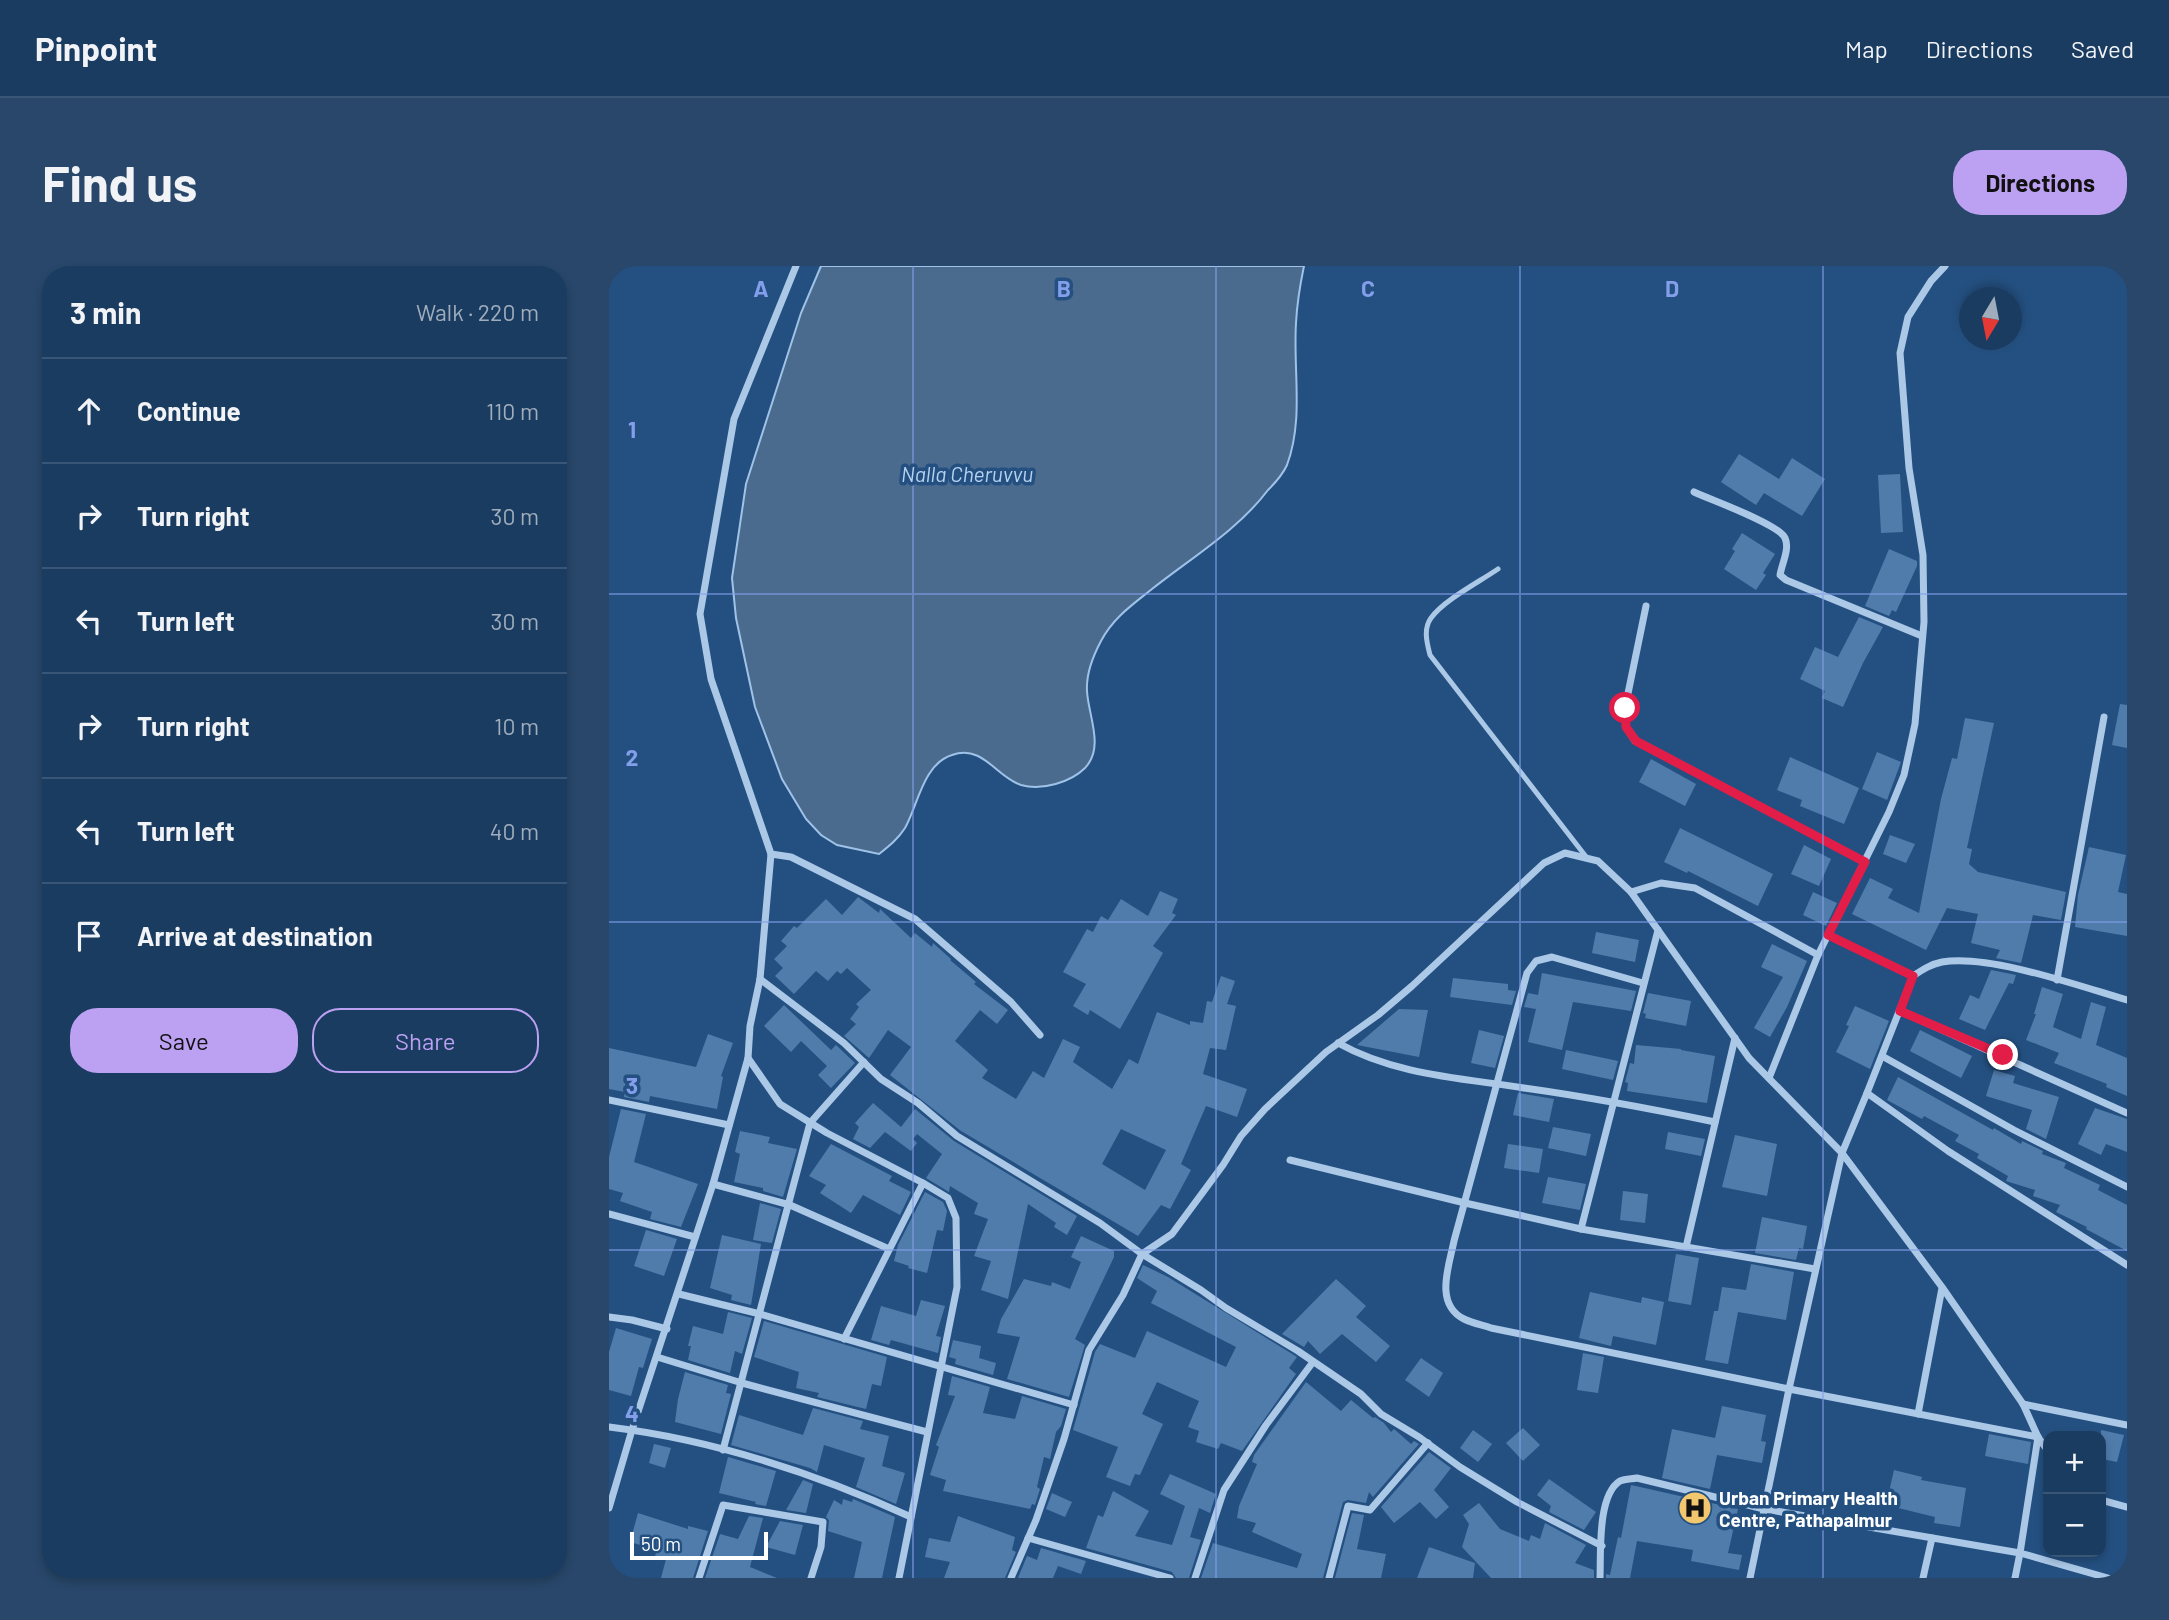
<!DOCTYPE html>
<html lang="en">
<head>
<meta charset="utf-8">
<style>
	:root { --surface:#1b3c61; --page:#28476a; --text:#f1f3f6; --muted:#a0adbd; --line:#395676; --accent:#bca0f2 }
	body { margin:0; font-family:Barlow,sans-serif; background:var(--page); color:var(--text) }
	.controls { position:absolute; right:21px; bottom:21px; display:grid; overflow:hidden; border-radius:14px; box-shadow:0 4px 10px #0003 }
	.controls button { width:63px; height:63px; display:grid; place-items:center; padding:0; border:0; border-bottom:2px solid var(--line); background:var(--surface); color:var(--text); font:35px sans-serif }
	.compass { position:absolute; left:1350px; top:21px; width:63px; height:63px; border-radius:50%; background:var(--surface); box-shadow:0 4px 10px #0003; rotate:190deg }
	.scale { position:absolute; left:21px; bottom:18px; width:138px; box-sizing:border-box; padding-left:7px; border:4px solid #fff; border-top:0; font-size:19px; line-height:24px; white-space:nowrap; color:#fff; -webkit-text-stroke:5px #245081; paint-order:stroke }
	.stop { position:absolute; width:21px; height:21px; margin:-16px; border:5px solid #e11d48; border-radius:50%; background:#fff }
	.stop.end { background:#e11d48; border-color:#fff; box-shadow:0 2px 7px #0008 }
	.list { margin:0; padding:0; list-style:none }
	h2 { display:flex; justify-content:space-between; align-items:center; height:91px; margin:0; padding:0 28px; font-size:30px }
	h2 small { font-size:23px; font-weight:400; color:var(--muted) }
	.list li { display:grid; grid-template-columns:46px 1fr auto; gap:21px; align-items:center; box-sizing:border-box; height:105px; padding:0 28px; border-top:2px solid var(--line) }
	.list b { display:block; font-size:26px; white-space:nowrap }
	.list em { font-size:23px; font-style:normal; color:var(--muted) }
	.actions { display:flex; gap:14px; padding:21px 28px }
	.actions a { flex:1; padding:16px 0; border:2px solid var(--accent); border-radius:28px; text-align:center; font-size:24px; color:var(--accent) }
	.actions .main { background:var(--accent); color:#111 }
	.icon { flex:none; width:38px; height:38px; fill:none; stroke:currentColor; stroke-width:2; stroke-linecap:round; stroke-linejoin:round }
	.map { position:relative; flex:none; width:1518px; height:1312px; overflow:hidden; border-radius:28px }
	header { display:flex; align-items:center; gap:42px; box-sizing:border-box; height:98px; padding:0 35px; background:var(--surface); border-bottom:2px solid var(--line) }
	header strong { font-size:33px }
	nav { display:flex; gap:38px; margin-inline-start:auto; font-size:24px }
	.intro { display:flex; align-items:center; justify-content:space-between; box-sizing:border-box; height:168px; padding:0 42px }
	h1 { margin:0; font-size:49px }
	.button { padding:18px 32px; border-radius:28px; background:var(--accent); color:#111; font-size:24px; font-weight:700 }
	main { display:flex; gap:42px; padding:0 42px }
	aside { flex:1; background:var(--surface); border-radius:28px; box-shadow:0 4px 10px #0003 }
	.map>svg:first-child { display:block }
	.water { fill:#4b6b8e; stroke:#9fc3e8; stroke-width:2 }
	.building { fill:#507cac; fill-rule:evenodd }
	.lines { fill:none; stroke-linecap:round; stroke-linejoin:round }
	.lane { stroke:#abc8e7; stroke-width:5 }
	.street { stroke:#abc8e7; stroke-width:7 }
	.route { stroke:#e11d48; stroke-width:9 }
	.grid { fill:none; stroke:#839eea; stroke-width:2; stroke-opacity:0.55 }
	.labels { text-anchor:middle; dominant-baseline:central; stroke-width:7; stroke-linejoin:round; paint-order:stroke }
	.poi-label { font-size:19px; font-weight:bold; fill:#fff; stroke:#245081; text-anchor:start }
	.water-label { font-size:21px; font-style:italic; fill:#b6d2ef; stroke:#245081 }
	.grid-label { font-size:23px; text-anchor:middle; font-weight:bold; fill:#839eea; stroke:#245081; stroke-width:7; stroke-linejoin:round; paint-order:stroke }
</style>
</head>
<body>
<header>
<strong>Pinpoint</strong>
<nav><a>Map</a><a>Directions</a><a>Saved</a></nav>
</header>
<div class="intro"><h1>Find us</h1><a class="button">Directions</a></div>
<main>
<aside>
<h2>3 min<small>Walk · 220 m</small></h2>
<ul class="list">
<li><svg class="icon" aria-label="ahead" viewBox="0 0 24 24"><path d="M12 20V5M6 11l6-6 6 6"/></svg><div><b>Continue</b></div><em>110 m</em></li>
<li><svg class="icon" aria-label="right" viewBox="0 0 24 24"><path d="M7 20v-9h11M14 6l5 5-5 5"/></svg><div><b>Turn right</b></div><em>30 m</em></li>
<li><svg class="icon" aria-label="left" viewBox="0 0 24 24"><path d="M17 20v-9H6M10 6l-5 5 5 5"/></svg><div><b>Turn left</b></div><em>30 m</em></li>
<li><svg class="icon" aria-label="right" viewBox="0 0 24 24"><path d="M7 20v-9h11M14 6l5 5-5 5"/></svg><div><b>Turn right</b></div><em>10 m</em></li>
<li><svg class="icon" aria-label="left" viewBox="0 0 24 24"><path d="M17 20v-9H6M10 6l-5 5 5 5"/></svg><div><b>Turn left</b></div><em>40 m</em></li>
<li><svg class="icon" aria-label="arrive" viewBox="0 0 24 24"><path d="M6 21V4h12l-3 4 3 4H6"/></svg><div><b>Arrive at destination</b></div></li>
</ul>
<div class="actions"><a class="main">Save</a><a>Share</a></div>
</aside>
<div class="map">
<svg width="1518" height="1312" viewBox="0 0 1518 1312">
	<rect width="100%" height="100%" fill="#245081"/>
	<path class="water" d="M212 0H695C691 19 688 38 687 57 684 105 695 153 678 199 674 208 666 217 659 224 629 264 582 292 543 323 523 339 504 352 492 375 484 390 477 408 478 425 479 449 496 481 476 502 462 516 433 525 412 519 387 511 374 478 343 489 314 498 309 539 296 562 289 573 280 580 270 588L228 579 212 569 197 553 173 513 146 441 127 352 123 312 137 218 192 47Z"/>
	<g class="building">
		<polygon points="1130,188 1170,213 1183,192 1216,213 1193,250 1155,227 1147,239 1112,216"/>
		<polygon points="1291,208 1294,266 1272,267 1269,209"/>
		<polygon points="1133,267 1166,288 1154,307 1157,309 1147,324 1115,303 1126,285 1123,283"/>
		<polygon points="1280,283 1308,295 1308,300 1287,346 1283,344 1280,350 1256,340"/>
		<polygon points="1250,351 1274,361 1254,397 1234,441 1213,432 1216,425 1191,413 1206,381 1229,391"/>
		<polygon points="1511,438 1518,439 1518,482 1503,479"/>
		<polygon points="1356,452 1385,457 1358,582 1363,583 1360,598 1369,606 1457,626 1452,654 1424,649 1412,697 1387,692 1391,684 1362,677 1369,648 1338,642 1317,684 1243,648 1261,612 1284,623 1279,632 1310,647 1332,533 1343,492 1348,493"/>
		<polygon points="1268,486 1292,496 1278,534 1253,523"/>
		<polygon points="1181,491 1250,522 1235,558 1191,540 1193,534 1168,524"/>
		<polygon points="1042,493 1087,518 1076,540 1030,516"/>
		<polygon points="1071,562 1164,608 1149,640 1079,605 1078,607 1055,596"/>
		<polygon points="1281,569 1306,578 1297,597 1274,588"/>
		<polygon points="1195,579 1222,593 1210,620 1182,608"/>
		<polygon points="1480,581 1517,589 1509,626 1518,628 1518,670 1466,661 1469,629"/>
		<polygon points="551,625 569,633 563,647 567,649 544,680 554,687 511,763 481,744 479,749 464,740 477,718 454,706 478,663 484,666 492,650 499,654 512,633 539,650"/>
		<polygon points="1204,626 1228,637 1217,660 1194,649"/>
		<path d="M249 631 270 647 271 643 302 672 306 667 323 681 324 677 342 693 341 694 367 716 365 718 399 744 388 758 371 744 346 775 379 804 373 812 407 833 424 805 435 812 454 773 471 781 464 796 503 823 520 793 529 798 548 746 581 759V755L594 757 598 735 603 736 612 710 626 715 618 738 627 740 617 784 601 782 594 808 638 823 628 851 597 840 572 898 582 904 561 943 552 939 529 970 352 865 281 809 302 781 279 764 260 792 235 770 247 758 241 753 250 741 247 738 262 724 238 702 232 708 228 705 219 715 207 705 185 728 166 710 174 702 165 693 178 680 172 675 185 660 188 662 217 633 233 649ZM512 863 557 884 536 924 493 898Z"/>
		<polygon points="987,666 1030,674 1026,696 983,687"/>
		<polygon points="1163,678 1198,695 1178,741 1161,771 1145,762 1174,711 1152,701"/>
		<polygon points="1382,704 1407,709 1404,718 1400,717 1376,764 1350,753 1361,729 1370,733"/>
		<polygon points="933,707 1027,725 1022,745 964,736 953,784 919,776 927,743 915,741 919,727 929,729"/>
		<polygon points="844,712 899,718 899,724 907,725 903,739 841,731"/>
		<polygon points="1433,721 1454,728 1444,761 1472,773 1482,736 1497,741 1487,779 1518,792 1518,830 1497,821 1498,818 1445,797 1450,787 1417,774 1427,748 1425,748"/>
		<polygon points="1039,727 1082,735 1077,760 1036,752 1037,748 1034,747"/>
		<polygon points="175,739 222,784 227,779 246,797 222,822 209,809 218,800 192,775 182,786 155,760"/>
		<polygon points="1246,740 1280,755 1261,803 1227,786 1240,760 1237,759"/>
		<polygon points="790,743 819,744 810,791 748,779"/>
		<polygon points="870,764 895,770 886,802 862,797"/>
		<polygon points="1311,764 1363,790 1352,812 1301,785"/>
		<polygon points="99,768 124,777 112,810 114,811 108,843 41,830 40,836 15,831 16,826 0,823 0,782 87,801"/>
		<polygon points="1027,779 1072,783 1072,784 1106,790 1098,837 1018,825 1019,817 1016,816 1021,797 1025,798"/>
		<polygon points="957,784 1009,795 1004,814 953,803"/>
		<polygon points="1385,804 1406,810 1404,817 1450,831 1437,873 1417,863 1423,844 1377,830"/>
		<polygon points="1289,811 1384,864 1385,862 1412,878 1413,875 1434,885 1433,888 1457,897 1455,902 1491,919 1489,924 1518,939 1518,985 1477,963 1478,961 1447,946 1451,939 1424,930 1426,924 1397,915 1399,910 1368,892 1370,888 1346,875 1350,869 1315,850 1313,853 1278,834"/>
		<polygon points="909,827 945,833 940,856 904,849"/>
		<polygon points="264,837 292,861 306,843 345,875 468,950 458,969 445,961 447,957 419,938 399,1033 372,1024 382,995 365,990 379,953 365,948 369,937 341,920 340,926 317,912 333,888 308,868 304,873 308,877 302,885 276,866 261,882 244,873 250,861 246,857"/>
		<polygon points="1486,842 1518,853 1518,886 1497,878 1492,889 1469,878"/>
		<polygon points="12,843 37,848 25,896 89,918 72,961 41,953 43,946 11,935 14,927 0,923 0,891"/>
		<polygon points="944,861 982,868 977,890 939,882"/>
		<polygon points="131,865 161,871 159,877 188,883 174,931 154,925 154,922 125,916 131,888 126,886"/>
		<polygon points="1059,866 1096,873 1092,890 1056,883"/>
		<polygon points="1126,869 1168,878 1158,930 1113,921"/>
		<polygon points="222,878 283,910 280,915 302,926 291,949 254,929 242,947 211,927 217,919 200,910"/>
		<polygon points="899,878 934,883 930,907 895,902"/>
		<polygon points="939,911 977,918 971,944 933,937"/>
		<polygon points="1014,925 1039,928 1036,957 1011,954"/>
		<polygon points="316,926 334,936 338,945 334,965 328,964 318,1007 299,1002 300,1000 285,995 289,979"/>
		<polygon points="151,937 172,943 163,977 144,974"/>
		<polygon points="1153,951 1198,960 1194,983 1190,982 1187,994 1146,987"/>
		<polygon points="37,964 68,973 55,1010 25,1000"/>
		<polygon points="113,969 152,978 142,1039 122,1034 123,1029 101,1022"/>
		<polygon points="472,970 505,985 505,991 466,1073 476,1079 460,1131 398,1113 411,1071 388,1067 392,1053 415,1013 442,1020 443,1016 461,1023 472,996 462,991"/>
		<polygon points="1067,988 1090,992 1082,1039 1059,1035"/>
		<polygon points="1142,998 1185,1006 1177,1054 1129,1046 1119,1098 1096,1094 1105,1045 1109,1045 1113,1021 1137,1024"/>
		<polygon points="534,999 559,1011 688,1091 680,1102 687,1108 633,1185 612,1177 609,1183 587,1176 590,1165 579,1161 590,1135 548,1116 533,1148 554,1158 531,1209 526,1208 521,1220 497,1211 509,1181 464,1164 486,1086 491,1078 526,1092 538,1065 617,1101 627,1081 542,1037 548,1025 528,1012"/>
		<polygon points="727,1013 757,1040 747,1051 781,1080 767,1096 733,1068 711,1088 699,1075 695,1081 673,1068"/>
		<polygon points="981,1026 1032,1037 1033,1031 1055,1036 1047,1079 1004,1070 1002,1080 970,1072"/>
		<polygon points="312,1034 336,1040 327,1070 332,1071 329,1087 282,1074 280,1079 262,1074 272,1040 307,1050"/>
		<polygon points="119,1046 143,1052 133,1088 126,1085 121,1107 79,1094 82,1080 79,1080 84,1060 114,1068"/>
		<polygon points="155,1055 278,1091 272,1120 263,1118 257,1143 208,1131 210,1127 187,1122 190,1106 145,1091"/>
		<polygon points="7,1062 43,1073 34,1102 30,1101 22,1130 0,1124 0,1086"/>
		<polygon points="344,1074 372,1080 370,1092 387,1097 384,1109 346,1098 347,1093 340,1091"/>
		<polygon points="974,1087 995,1091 989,1127 968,1124"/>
		<polygon points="812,1092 834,1107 820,1131 796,1114"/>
		<polygon points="76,1106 119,1119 117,1127 122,1128 112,1168 66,1156 69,1133"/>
		<polygon points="343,1110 381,1121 374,1147 406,1153 413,1130 457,1143 452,1160 447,1166 441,1193 435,1191 428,1221 431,1223 426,1239 423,1238 421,1243 334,1225 337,1214 321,1209 330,1181 327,1179 346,1130 339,1129"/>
		<polygon points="697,1116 732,1145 742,1134 764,1152 766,1151 775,1157 782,1166 785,1163 802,1178 805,1175 810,1178 764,1231 760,1226 757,1237 739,1234 734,1236 714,1312 592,1312 604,1277 688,1302 693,1288 643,1266 647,1257 628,1252 630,1240 648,1198 643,1196 645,1189"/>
		<polygon points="1113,1140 1157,1149 1152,1175 1157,1176 1153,1197 1108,1189 1101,1223 1053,1212 1063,1163 1106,1172"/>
		<polygon points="204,1142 254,1155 251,1163 280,1170 273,1200 296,1207 287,1238 247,1221 256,1192 215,1179 208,1206 201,1202 122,1179 130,1149 194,1169"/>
		<polygon points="914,1162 931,1179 914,1195 897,1177"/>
		<polygon points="864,1164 883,1178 869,1196 851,1182"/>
		<polygon points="1492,1164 1515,1169 1508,1196 1493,1193 1496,1180 1492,1179"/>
		<polygon points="1380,1168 1422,1176 1419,1198 1376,1190"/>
		<polygon points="45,1178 62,1182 56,1202 40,1197"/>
		<polygon points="820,1186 842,1202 825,1224 840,1241 827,1253 811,1236 785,1257 772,1241"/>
		<polygon points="119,1191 167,1205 157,1240 146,1238 147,1236 110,1227"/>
		<polygon points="1285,1204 1313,1211 1312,1214 1357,1222 1351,1261 1325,1257 1326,1251 1277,1239"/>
		<polygon points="561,1208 607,1228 601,1247 590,1242 581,1271 592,1274 580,1312 567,1312 563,1306 477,1282 489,1249 494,1251 504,1225 540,1245 526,1270 563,1279 576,1240 551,1228"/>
		<polygon points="940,1213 987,1246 975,1264 940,1246 942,1240 928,1229"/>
		<polygon points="194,1214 204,1218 197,1247 177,1244"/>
		<polygon points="1022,1219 1129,1243 1119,1287 1133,1289 1130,1304 1082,1295 1084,1284 1028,1275 1021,1312 997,1312 997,1308 1001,1309 1009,1271 1012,1272"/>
		<polygon points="443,1227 463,1236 456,1251 437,1243"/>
		<polygon points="234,1233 243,1236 244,1233 286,1251 273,1312 245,1312 253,1276 219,1265 220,1254 217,1251 225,1234 233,1239"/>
		<polygon points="870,1237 891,1263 920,1275 922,1269 931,1273 936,1257 977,1279 966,1297 985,1304 985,1312 882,1312 853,1281 860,1258 854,1249"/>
		<polygon points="29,1247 79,1263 79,1260 99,1265 84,1312 52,1312 57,1293 46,1290 48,1284 21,1276"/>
		<polygon points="743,1247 755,1249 748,1283 777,1288 772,1312 726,1312"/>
		<polygon points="140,1250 154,1252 141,1301 168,1312 96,1312 111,1268 129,1273"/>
		<polygon points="349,1250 406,1271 403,1284 407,1286 396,1312 335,1312 341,1296 316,1291 320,1272 341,1276"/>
		<polygon points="171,1255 194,1259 186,1289 157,1281"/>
		<polygon points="820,1281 866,1297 864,1312 808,1312"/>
		<polygon points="432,1282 477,1295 472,1308 449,1300 444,1312 409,1312 418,1290 428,1294"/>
	</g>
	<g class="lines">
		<path class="lane" d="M889 303C870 316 835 334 822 352 814 363 818 377 821 389L978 592"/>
		<g class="street">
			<polyline points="187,0 125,153 91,348 102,413 162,588 151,713 141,760 139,792 171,838 218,867 314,917 339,932 347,952 348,1021 290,1312"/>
			<path d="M1085 226C1102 234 1170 258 1176 272 1181 283 1173 297 1171 309L1177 314 1313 370"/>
			<polyline points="1037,340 1016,442 1017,461 1026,475 1256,596"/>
			<polyline points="162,588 182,591 306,653 402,736 431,769"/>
			<polyline points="1022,626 1052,617 1086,622 1209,689"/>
			<polyline points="1049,664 972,963 1206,1003"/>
			<polyline points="1219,669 1304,710"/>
			<polyline points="151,713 235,777 272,813 309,837 348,870 491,957 533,988 592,1024 617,1042 689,1085 752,1128 772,1148 810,1171 851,1201 908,1236 993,1280"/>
			<polyline points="1448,714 1495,451"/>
			<polyline points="1291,745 1518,847"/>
			<path d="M729 777C786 809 852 812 915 822 979 831 1043 843 1106 856"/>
			<polyline points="1273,790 1405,864 1518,921"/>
			<polyline points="1160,812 1209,689 1280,546 1295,509 1306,458 1315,356 1314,289 1300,202 1291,87 1299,51 1322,15 1336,0"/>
			<path d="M1258 827 1304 710C1313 704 1322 698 1333 696 1380 688 1470 720 1518 734"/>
			<polyline points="0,834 120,859"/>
			<polyline points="681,894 856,937 972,963"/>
			<polyline points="104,918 181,939 280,983"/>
			<polyline points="0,948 86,971"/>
			<polyline points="1077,981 1126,772"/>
			<polyline points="70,1028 151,1048 465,1139"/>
			<polyline points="0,1051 23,1054 58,1063"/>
			<polyline points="235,1073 314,917"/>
			<polyline points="48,1091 133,1117 318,1166"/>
			<polyline points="1414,1138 1518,1159"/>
			<polyline points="1309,1148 1333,1022"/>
			<path d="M0 1161C105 1174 206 1207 302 1251"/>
			<polyline points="1429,1171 1411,1287 1499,1312"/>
			<polyline points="1429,1171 1439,1185"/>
			<polyline points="114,1184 201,857 255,796"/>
			<polyline points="1492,1234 1518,1241"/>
			<polyline points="0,1242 23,1164 104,918 139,792"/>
			<polyline points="419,1272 561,1312"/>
			<polyline points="90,1312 114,1239 214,1256 212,1281 202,1312"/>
			<path d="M402 1312 427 1254 455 1173 480 1084 514 1029 533 988 563 968 614 899 632 870 656 843 717 786 769 749 803 720 935 597 956 587 989 595 1022 626 1140 792 1233 887 1180 1123 882 1062C873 1059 863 1057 855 1053 825 1038 840 1000 845 975L918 707 927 695 943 691 1034 717"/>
			<polyline points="586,1312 615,1224 657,1159 704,1096"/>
			<polyline points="720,1312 739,1240 761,1244 819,1177"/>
			<path d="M991 1312C992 1288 988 1229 1011 1215 1016 1213 1023 1213 1028 1212L1155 1243 1411 1287 1406 1312"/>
			<polyline points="1141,1312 1180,1123 1429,1171 1414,1138 1333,1021 1233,887 1258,827 1339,885 1518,999"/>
			<polyline points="1314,1312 1323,1272"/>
		</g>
	</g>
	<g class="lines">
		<polyline class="route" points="1016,442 1017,461 1027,475 1256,596 1219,669 1304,710 1291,745 1394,789"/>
	</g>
	<path class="grid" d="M304 0V1312M607 0V1312M911 0V1312M1214 0V1312M0 328H1518M0 656H1518M0 984H1518"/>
	<defs>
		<symbol id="hospital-disc" viewBox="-11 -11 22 22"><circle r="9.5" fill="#f2c76e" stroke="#245081"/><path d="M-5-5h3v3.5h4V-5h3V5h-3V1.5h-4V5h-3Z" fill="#111"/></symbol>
	</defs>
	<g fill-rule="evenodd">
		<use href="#hospital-disc" x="1067" y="1223" width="38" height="38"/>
	</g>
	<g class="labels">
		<g class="poi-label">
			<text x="1110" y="1231">Urban Primary Health<tspan x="1110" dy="22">Centre, Pathapalmur</tspan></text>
		</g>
		<g class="water-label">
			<text x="358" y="207">Nalla Cheruvvu</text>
		</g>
	</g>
	<g class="grid-label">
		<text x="152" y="31">A</text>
		<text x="455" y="31">B</text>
		<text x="759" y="31">C</text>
		<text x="1063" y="31">D</text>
		<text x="23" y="172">1</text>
		<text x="23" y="500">2</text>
		<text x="23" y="828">3</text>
		<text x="23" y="1156">4</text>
	</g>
</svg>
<div class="controls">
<button>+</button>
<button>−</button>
</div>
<svg class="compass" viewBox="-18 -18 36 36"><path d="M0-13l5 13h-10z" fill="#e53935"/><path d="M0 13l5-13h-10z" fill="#a0adbd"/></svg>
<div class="scale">50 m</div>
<div class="stop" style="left:1016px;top:442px"></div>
<div class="stop end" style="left:1394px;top:789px"></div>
</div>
</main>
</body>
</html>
